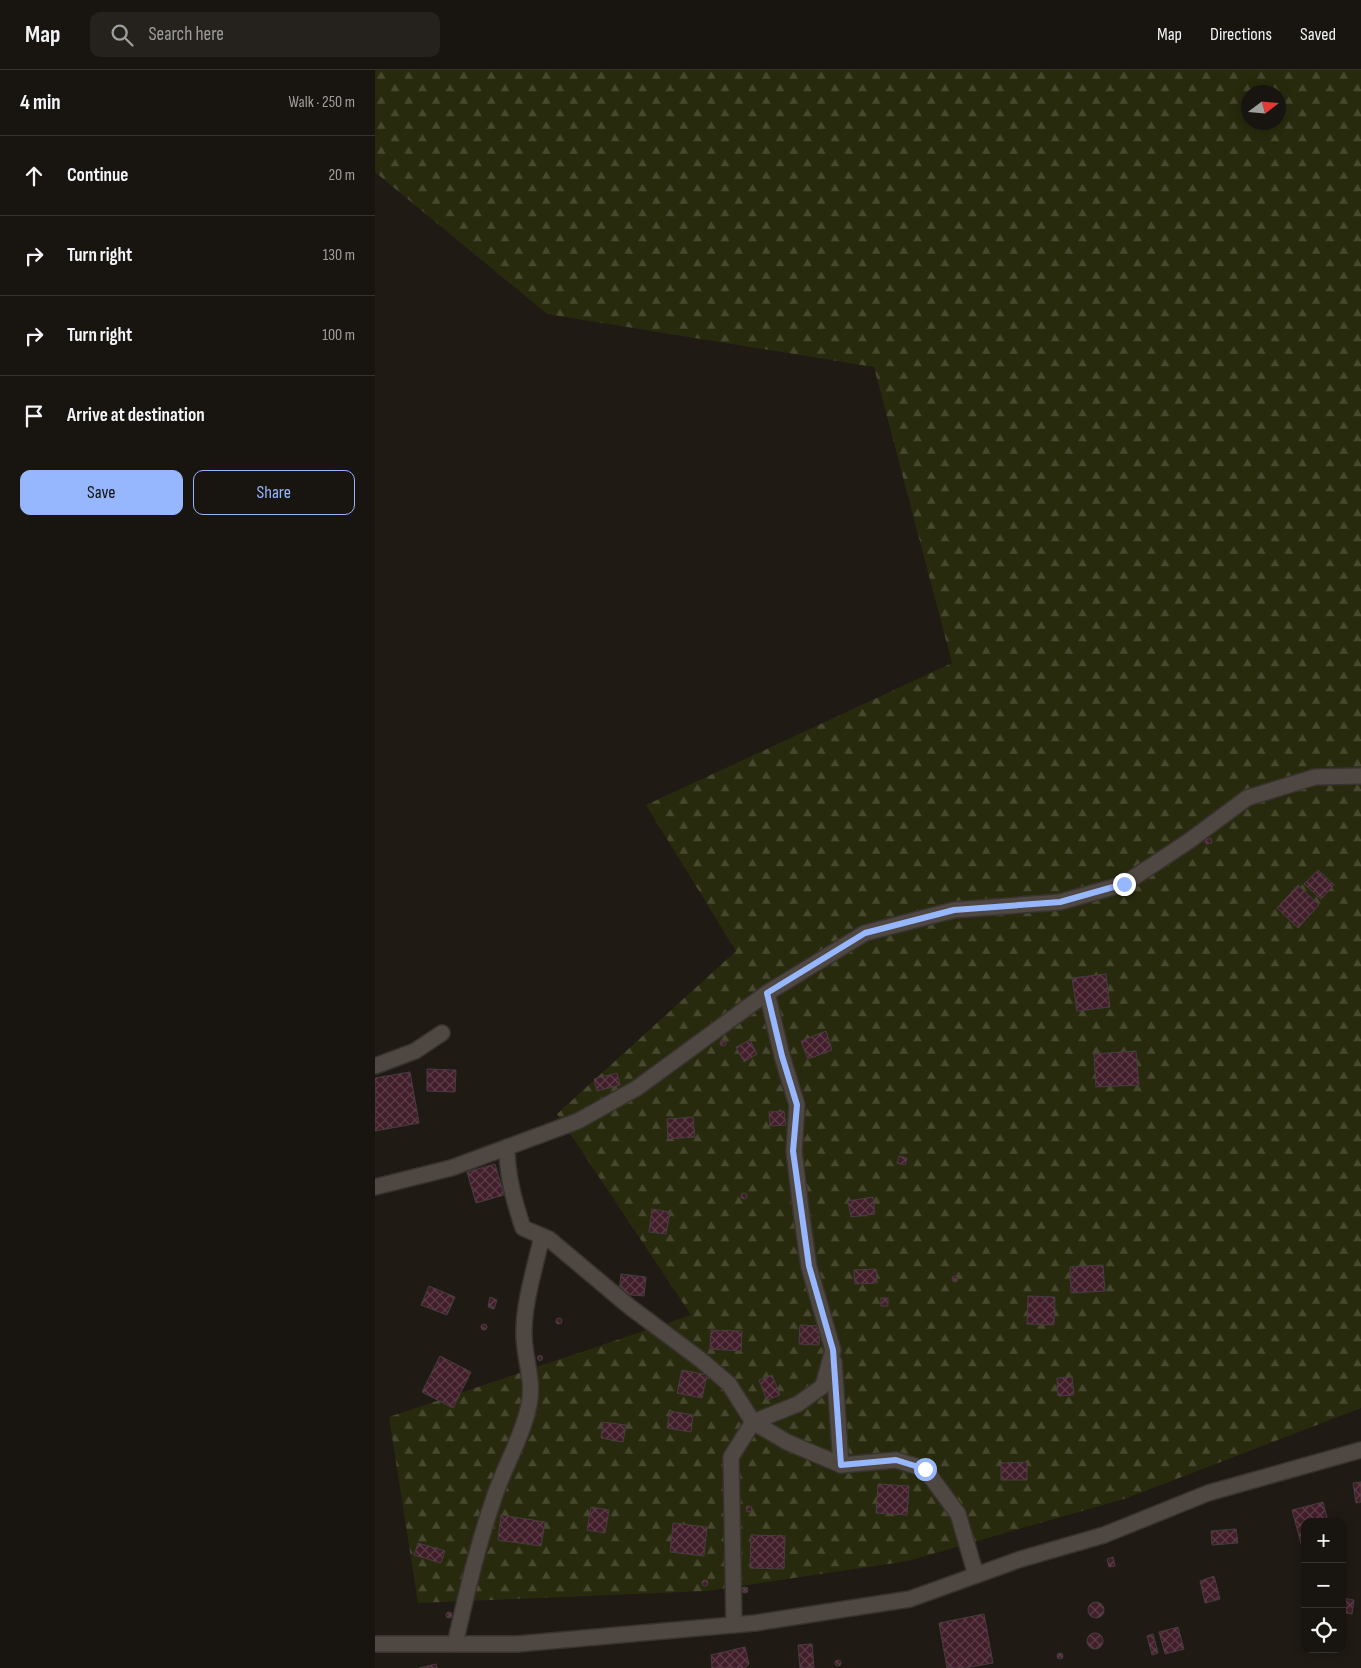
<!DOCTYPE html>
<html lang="en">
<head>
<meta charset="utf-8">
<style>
	:root { --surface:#18140f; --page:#25211d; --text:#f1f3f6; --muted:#9f9e9e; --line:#36332f; --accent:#96b6fd }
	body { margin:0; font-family:"Sofia Sans Condensed",sans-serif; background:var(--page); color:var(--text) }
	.controls { position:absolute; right:15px; bottom:15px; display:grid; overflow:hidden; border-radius:10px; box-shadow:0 2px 12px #0003 }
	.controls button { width:45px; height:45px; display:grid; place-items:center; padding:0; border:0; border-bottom:1px solid var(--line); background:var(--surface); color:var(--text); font:25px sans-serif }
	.compass { position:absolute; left:866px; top:15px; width:45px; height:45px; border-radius:50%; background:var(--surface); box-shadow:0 2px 12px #0003; rotate:74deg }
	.stop { position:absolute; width:15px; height:15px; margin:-11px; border:4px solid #96b6fd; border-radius:50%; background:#fff }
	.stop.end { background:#96b6fd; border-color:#fff; box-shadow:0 1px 5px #0008 }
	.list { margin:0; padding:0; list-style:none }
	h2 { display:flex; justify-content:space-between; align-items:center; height:65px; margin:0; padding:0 20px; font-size:21px }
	h2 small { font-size:16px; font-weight:400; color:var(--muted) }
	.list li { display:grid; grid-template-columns:32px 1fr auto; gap:15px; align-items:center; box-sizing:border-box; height:80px; padding:0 20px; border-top:1px solid var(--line) }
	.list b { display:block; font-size:19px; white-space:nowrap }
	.list em { font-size:16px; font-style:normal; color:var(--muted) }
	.actions { display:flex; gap:10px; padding:15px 20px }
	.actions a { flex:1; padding:11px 0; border:1px solid var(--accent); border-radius:10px; text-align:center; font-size:18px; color:var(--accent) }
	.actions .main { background:var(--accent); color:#111 }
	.icon { flex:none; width:28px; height:28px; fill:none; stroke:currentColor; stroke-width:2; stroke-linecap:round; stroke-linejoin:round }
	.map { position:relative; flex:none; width:986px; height:1598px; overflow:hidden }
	header { display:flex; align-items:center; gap:30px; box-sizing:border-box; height:70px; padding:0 25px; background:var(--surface); border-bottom:1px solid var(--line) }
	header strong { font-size:24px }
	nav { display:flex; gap:28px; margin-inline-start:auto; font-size:18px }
	.search { width:350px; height:45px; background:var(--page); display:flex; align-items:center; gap:12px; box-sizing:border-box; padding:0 18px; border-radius:10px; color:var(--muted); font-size:19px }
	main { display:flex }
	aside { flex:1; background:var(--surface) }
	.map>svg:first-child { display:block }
	.forest { fill:url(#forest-firs); fill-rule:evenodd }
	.building { fill:url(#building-cross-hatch); stroke:#473d40 }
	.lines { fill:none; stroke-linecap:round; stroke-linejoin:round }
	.minor-casing { stroke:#383330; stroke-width:18 }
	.minor { stroke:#4f4741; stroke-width:15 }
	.route { stroke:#96b6fd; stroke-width:6 }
</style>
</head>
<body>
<header>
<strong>Map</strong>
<div class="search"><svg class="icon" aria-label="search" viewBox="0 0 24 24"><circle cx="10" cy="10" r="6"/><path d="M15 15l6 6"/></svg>Search here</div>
<nav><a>Map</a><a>Directions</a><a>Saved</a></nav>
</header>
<main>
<aside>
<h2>4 min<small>Walk · 250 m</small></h2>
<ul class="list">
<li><svg class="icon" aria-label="ahead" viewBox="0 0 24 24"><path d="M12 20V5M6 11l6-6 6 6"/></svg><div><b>Continue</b></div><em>20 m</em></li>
<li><svg class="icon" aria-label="right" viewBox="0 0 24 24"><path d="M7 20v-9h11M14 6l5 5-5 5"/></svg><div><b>Turn right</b></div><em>130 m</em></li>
<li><svg class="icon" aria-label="right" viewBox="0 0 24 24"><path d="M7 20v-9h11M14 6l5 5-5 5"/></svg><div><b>Turn right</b></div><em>100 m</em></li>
<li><svg class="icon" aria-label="arrive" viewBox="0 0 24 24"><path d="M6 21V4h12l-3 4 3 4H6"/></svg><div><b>Arrive at destination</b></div></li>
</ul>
<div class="actions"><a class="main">Save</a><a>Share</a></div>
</aside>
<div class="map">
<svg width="986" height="1598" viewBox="0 0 986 1598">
	<defs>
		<pattern id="forest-firs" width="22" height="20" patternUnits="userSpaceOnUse" patternTransform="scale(1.25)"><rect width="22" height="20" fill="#282a0d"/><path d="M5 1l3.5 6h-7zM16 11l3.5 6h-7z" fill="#47482f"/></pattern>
		<pattern id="building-cross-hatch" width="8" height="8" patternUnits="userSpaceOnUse" patternTransform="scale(1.25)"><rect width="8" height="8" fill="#421e2a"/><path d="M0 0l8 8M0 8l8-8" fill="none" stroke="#5d3e48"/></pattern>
	</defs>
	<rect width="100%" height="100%" fill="#201a14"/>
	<path class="forest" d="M0 0H986V1338L752 1428 533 1491 332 1521 43 1533 14 1347 316 1245 182 1044 361 881 271 735 577 593 499 297 172 244 0 102ZM874 22H904V52H874Z"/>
	<g class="building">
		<polygon points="836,768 837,773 831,774 830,770"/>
		<polygon points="943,800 959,815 946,829 929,814"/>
		<polygon points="923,815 944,835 923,858 902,838"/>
		<polygon points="731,904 735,937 702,941 697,908"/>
		<polygon points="451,961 457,980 433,989 426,971"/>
		<polygon points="375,970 382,984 369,992 361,977"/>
		<circle cx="348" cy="973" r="3"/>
		<polygon points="761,981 764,1015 721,1017 719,984"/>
		<polygon points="52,999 81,1000 80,1022 52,1021"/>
		<polygon points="35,1002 44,1053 0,1061 0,1008"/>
		<polygon points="242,1003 245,1015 222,1021 219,1009"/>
		<polygon points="409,1041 411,1055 395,1056 394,1042"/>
		<polygon points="318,1047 320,1067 293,1069 292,1049"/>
		<polygon points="524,1086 532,1088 530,1095 522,1093"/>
		<polygon points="120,1094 129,1125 101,1133 92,1102"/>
		<circle cx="369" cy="1126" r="3"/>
		<polygon points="498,1127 500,1144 476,1147 473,1131"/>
		<polygon points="277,1139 295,1142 291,1164 274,1162"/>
		<polygon points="728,1195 730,1221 696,1223 695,1197"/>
		<polygon points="501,1199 502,1213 480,1214 479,1200"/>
		<polygon points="246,1204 271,1207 269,1226 244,1224"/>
		<circle cx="580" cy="1209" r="3"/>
		<polygon points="54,1216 80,1227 72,1245 46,1235"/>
		<polygon points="653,1226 680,1227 679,1255 652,1254"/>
		<polygon points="115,1227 122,1230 119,1239 113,1237"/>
		<rect x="506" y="1228" width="7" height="8"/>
		<circle cx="184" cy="1251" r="3"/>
		<circle cx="109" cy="1257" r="3"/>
		<polygon points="425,1255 445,1256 444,1275 424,1274"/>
		<polygon points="336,1260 367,1261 366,1281 335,1279"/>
		<circle cx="165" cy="1288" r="2.5"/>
		<polygon points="65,1286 96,1302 78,1338 47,1322"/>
		<polygon points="307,1300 332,1305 327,1328 302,1323"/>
		<polygon points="397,1305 405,1325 392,1330 384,1310"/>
		<polygon points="697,1307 699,1325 683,1326 682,1308"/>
		<polygon points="295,1341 318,1345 316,1362 292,1358"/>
		<polygon points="228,1352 251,1355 248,1372 226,1368"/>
		<polygon points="652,1392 652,1410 626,1410 626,1393"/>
		<polygon points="986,1412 986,1432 981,1433 978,1413"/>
		<polygon points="503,1414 534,1416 532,1445 501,1443"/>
		<polygon points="948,1432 953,1452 930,1452 930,1481 928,1481 917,1440"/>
		<circle cx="374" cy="1439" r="3"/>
		<polygon points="216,1437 234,1440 230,1463 212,1460"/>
		<polygon points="126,1445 170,1452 166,1476 123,1470"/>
		<polygon points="298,1453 332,1457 329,1486 295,1482"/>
		<polygon points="861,1459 863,1473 837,1475 836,1461"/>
		<polygon points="376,1465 410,1466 409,1499 375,1498"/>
		<polygon points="43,1473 70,1481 66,1493 39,1485"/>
		<polygon points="738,1487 740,1496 734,1497 732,1489"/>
		<polygon points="839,1506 845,1529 830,1533 825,1511"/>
		<circle cx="330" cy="1513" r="3"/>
		<circle cx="370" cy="1520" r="3"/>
		<polygon points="967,1528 979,1530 977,1544 967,1542"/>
		<circle cx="721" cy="1540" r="8"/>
		<circle cx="74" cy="1545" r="3"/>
		<polygon points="609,1544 618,1593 589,1598 572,1598 564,1553"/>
		<polygon points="803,1557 809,1579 790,1584 784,1562"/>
		<circle cx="720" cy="1571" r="8"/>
		<polygon points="778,1564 783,1583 777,1585 772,1566"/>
		<polygon points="437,1574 439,1598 425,1598 423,1575"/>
		<polygon points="370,1577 374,1594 370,1598 337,1598 336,1585"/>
		<circle cx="685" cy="1586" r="3"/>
		<circle cx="463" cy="1593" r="3"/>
		<polygon points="61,1594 62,1598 44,1598"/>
	</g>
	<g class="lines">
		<defs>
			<g id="minor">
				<polyline points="0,996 40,981 67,963"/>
				<path d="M132 1077C132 1106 139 1131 148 1158L174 1169 255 1237 326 1290 354 1314 378 1352 412 1372 466 1395 521 1390 550 1399 583 1444 601 1505"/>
				<polyline points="0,1117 76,1098 203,1051 262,1018 392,923 490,863 579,840 685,832 749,814 814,771 872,728 940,707 986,706"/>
				<polyline points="459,1292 466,1395"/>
				<polyline points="359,1555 356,1387 378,1352 423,1334 448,1316 458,1280 434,1197 427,1148 419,1081 422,1035 407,986 392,923"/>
				<polyline points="0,1574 142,1574 380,1553 535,1529 646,1489 729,1465 833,1423 986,1380"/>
				<path d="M80 1574C91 1526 102 1477 118 1431 128 1398 147 1369 154 1335 159 1312 150 1290 149 1267 148 1234 160 1198 167 1166"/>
			</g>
		</defs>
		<use href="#minor" class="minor-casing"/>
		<use href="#minor" class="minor"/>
	</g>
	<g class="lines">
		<polyline class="route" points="550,1399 521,1390 466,1395 458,1280 434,1196 418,1081 422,1035 407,986 392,923 490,863 579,840 685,832 749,814"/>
	</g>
</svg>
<div class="controls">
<button>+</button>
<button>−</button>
<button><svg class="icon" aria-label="locate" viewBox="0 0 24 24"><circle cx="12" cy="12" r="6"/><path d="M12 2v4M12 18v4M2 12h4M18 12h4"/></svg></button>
</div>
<svg class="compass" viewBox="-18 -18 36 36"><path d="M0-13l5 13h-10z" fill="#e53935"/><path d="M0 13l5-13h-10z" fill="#9f9e9e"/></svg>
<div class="stop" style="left:550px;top:1399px"></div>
<div class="stop end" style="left:749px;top:814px"></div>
</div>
</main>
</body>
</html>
